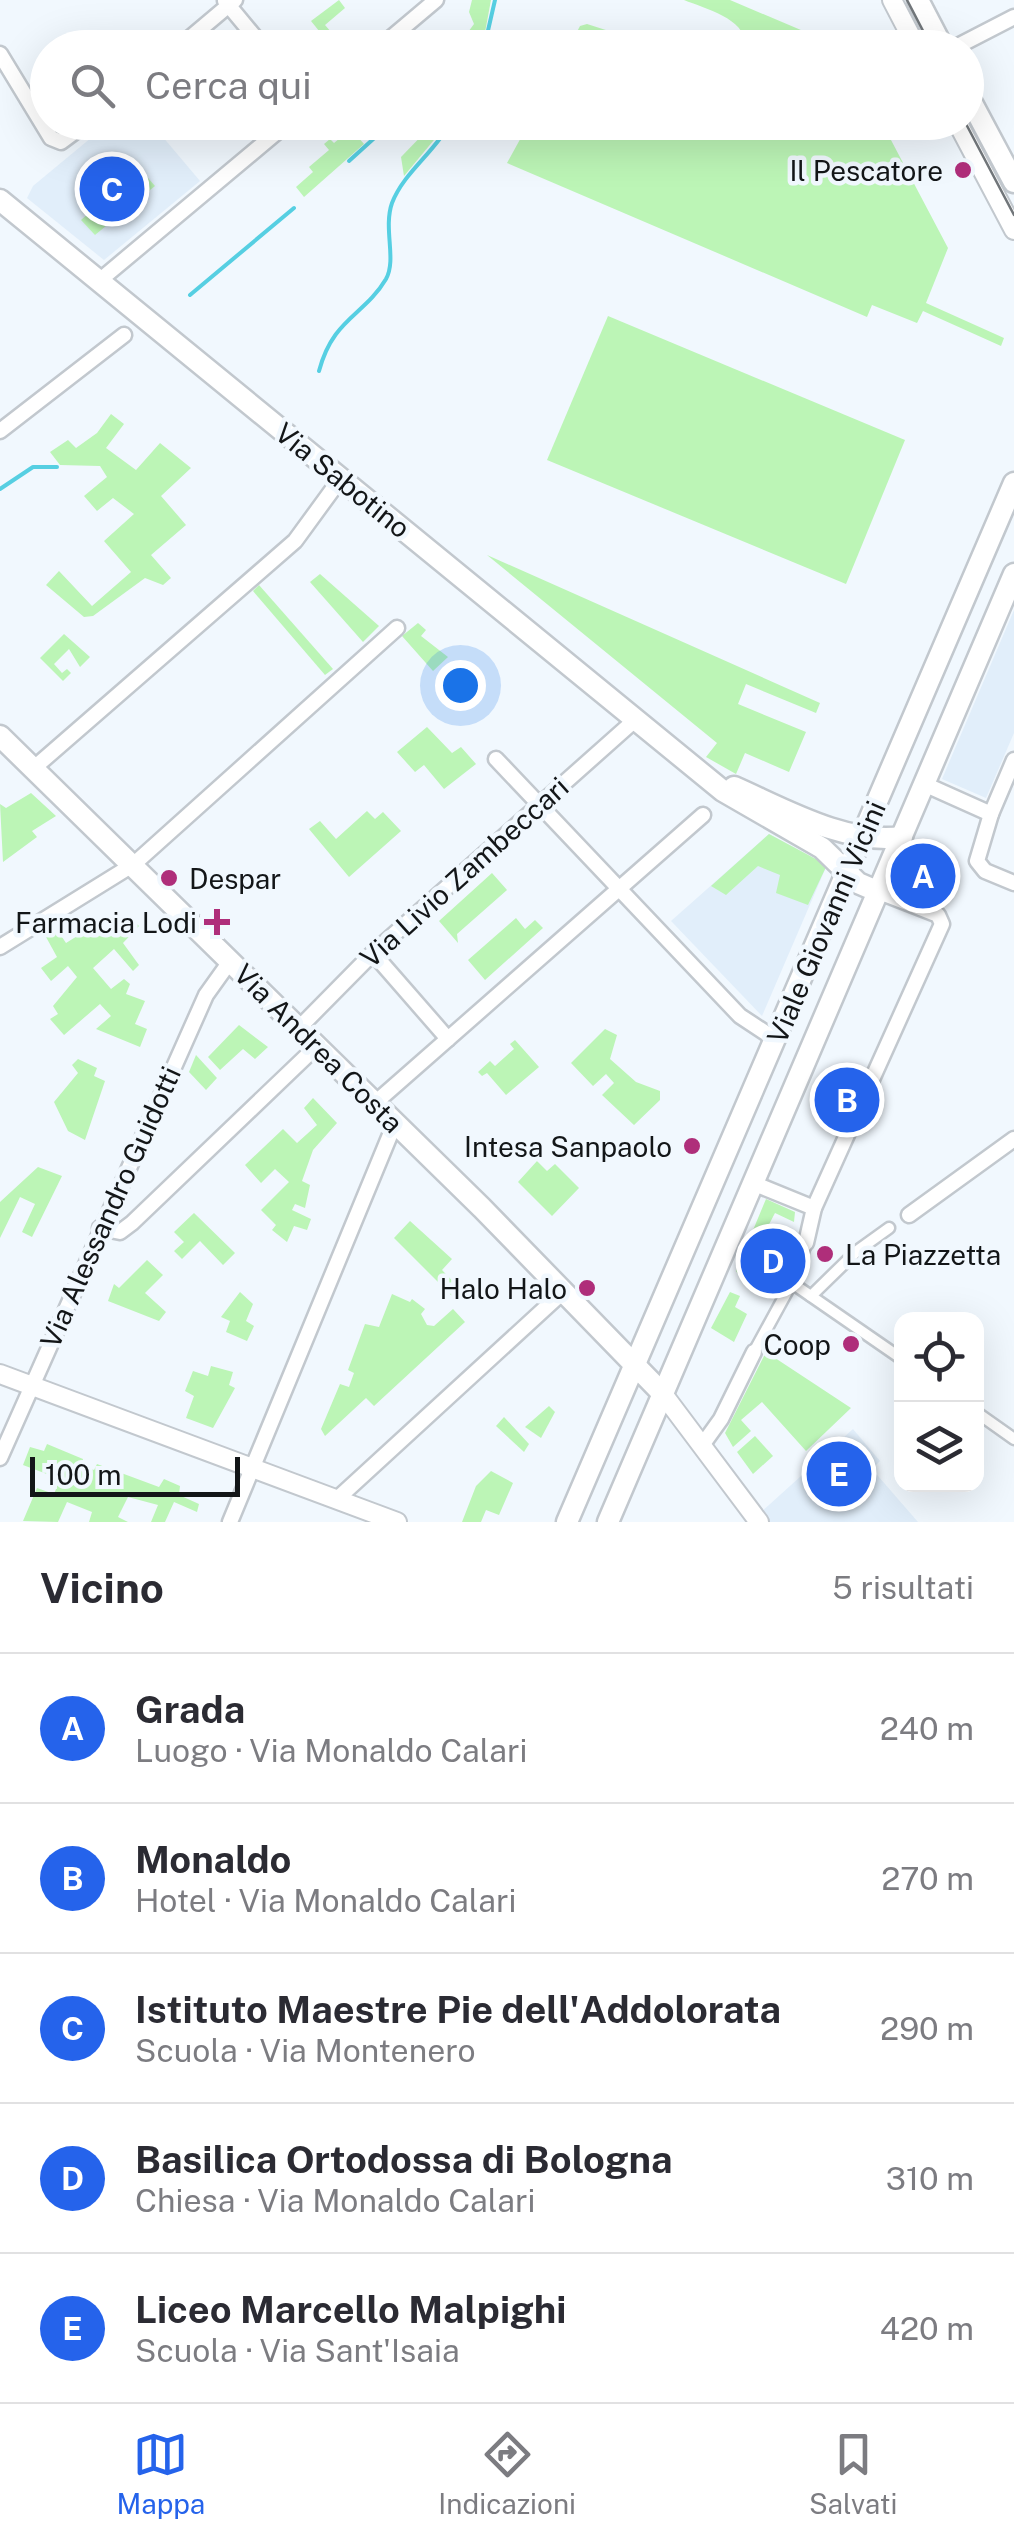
<!DOCTYPE html>
<html lang="it">
<head>
<meta charset="utf-8">
<style>
	:root { --surface:#fff; --page:#f2f2f3; --text:#2b2b33; --muted:#7c7c81; --line:#e1e1e2; --accent:#2563eb }
	body { margin:0; font-family:"Public Sans",sans-serif; background:var(--page); color:var(--text) }
	.controls { position:absolute; right:30px; bottom:30px; display:grid; overflow:hidden; border-radius:20px; box-shadow:0 10px 40px #0002 }
	.controls button { width:90px; height:90px; display:grid; place-items:center; padding:0; border:0; border-bottom:2px solid var(--line); background:var(--surface); color:var(--text); font:50px sans-serif }
	.scale { position:absolute; left:30px; bottom:25px; width:210px; box-sizing:border-box; padding-left:10px; border:5px solid #131618; border-top:0; font-size:28px; line-height:35px; white-space:nowrap; color:#131618; -webkit-text-stroke:8px #f1f8fe; paint-order:stroke }
	.you { position:absolute; left:460px; top:685px; width:35px; height:35px; margin:-25px; border:8px solid #fff; border-radius:50%; background:#1a73e8; box-shadow:0 0 0 15px #1a73e833 }
	.badge { display:grid; place-items:center; width:65px; height:65px; border-radius:50%; background:var(--accent); color:#fff; font-size:32px; font-weight:700 }
	.pin { position:absolute; translate:-50% -50%; border:5px solid #fff; box-shadow:0 2px 10px #0006 }
	.list { margin:0; padding:0; list-style:none }
	h2 { display:flex; justify-content:space-between; align-items:center; height:130px; margin:0; padding:0 40px; font-size:42px }
	h2 small { font-size:32px; font-weight:400; color:var(--muted) }
	.list li { display:grid; grid-template-columns:65px 1fr auto; gap:30px; align-items:center; box-sizing:border-box; height:150px; padding:0 40px; border-top:2px solid var(--line) }
	.list b { display:block; font-size:38px; white-space:nowrap }
	.list p { margin:0; font-size:32px; white-space:nowrap; color:var(--muted) }
	.list em { font-size:32px; font-style:normal; color:var(--muted) }
	.icon { flex:none; width:55px; height:55px; fill:none; stroke:currentColor; stroke-width:2; stroke-linecap:round; stroke-linejoin:round }
	.map { position:relative; flex:none; width:1014px; height:1522px; overflow:hidden }
	.search { position:absolute; background:var(--surface); box-shadow:0 10px 40px #0002; left:30px; right:30px; top:30px; height:110px; display:flex; align-items:center; gap:25px; box-sizing:border-box; padding:0 35px; border-radius:55px; color:var(--muted); font-size:38px }
	.sheet { height:880px; background:var(--surface) }
	nav { display:flex; justify-content:space-around; align-items:center; box-sizing:border-box; height:140px; border-top:2px solid var(--line); background:var(--surface); font-size:28px; color:var(--muted) }
	nav a { display:grid; justify-items:center; gap:5px }
	nav .on { color:var(--accent) }
	.map>svg:first-child { display:block }
	.built { fill:#e1eefa }
	.green { fill:#bcf5b6 }
	.lines { fill:none; stroke-linecap:round; stroke-linejoin:round }
	.stream { stroke:#56cfe2; stroke-width:4 }
	.pedestrian-casing { stroke:#c2c8ce; stroke-width:15 }
	.minor-casing { stroke:#c2c8ce; stroke-width:19 }
	.tertiary-casing { stroke:#c2c8ce; stroke-width:22 }
	.secondary-casing { stroke:#c2c8ce; stroke-width:25 }
	.primary-casing { stroke:#c2c8ce; stroke-width:25 }
	.pedestrian { stroke:#fff; stroke-width:10 }
	.minor { stroke:#fff; stroke-width:14 }
	.tertiary { stroke:#fff; stroke-width:18 }
	.secondary { stroke:#fff; stroke-width:20 }
	.primary { stroke:#fff; stroke-width:20 }
	.tram { stroke:#71767a; stroke-width:2.5 }
	.poi-dot { fill:#af2e7a; stroke:#f1f8fe; stroke-width:4 }
	.labels { text-anchor:middle; dominant-baseline:central; stroke-width:9; stroke-linejoin:round; paint-order:stroke }
	.poi-label { font-size:28px; fill:#131618; stroke:#f1f8fe; text-anchor:end }
	.street-label { font-size:28px; fill:#131618; stroke:#f1f8fe }
</style>
</head>
<body>
<div class="map">
<svg width="1014" height="1522" viewBox="0 0 1014 1522">
	<rect width="100%" height="100%" fill="#f1f8fe"/>
	<g class="built">
		<polygon points="109,123 151,123 200,181 104,260 27,198 33,186"/>
		<polygon points="1014,610 1014,733 986,798 942,779"/>
		<polygon points="769,834 827,865 762,1016 671,921"/>
		<polygon points="853,1429 880,1461 872,1469 918,1522 768,1522 760,1513"/>
	</g>
	<g class="green">
		<polygon points="339,0 345,8 325,25 344,47 332,47 311,21"/>
		<polygon points="472,0 491,0 483,43 481,47 457,47 474,24 469,12"/>
		<path d="M684 0H730L841 47H745C748 19 706 9 684 0Z"/>
		<polygon points="587,24 659,47 569,47 580,26"/>
		<polygon points="434,123 448,123 404,176 401,157"/>
		<polygon points="529,123 882,123 948,248 926,303 1004,338 1001,346 923,311 917,323 872,305 867,317 507,163"/>
		<polygon points="351,129 364,144 304,197 296,187 313,172 309,167 329,150 324,144 330,139 334,143"/>
		<polygon points="141,170 155,186 128,208 115,192"/>
		<polygon points="110,195 124,211 95,235 81,220"/>
		<polygon points="608,316 905,440 846,584 547,460"/>
		<polygon points="111,414 124,424 106,448 136,470 160,443 191,468 161,496 186,525 151,555 171,578 163,585 145,578 93,616 84,617 46,585 59,571 92,606 131,572 104,541 134,514 113,498 97,511 84,496 107,477 100,466 60,465 50,452 68,440 76,448 97,433"/>
		<polygon points="487,555 820,703 816,713 746,684 738,704 806,732 789,772 745,753 736,774 706,757 717,743"/>
		<polygon points="320,574 379,626 363,642 310,582"/>
		<polygon points="259,585 333,669 325,675 253,591"/>
		<polygon points="418,623 426,630 421,636 448,657 433,671 402,636"/>
		<polygon points="64,634 90,657 80,667 69,649 54,664 62,673 67,669 71,673 63,681 40,658"/>
		<polygon points="427,727 452,753 461,747 476,764 444,789 424,765 415,772 397,752"/>
		<polygon points="31,793 56,816 32,831 37,837 3,862 0,804 6,808"/>
		<polygon points="367,811 375,819 383,812 401,831 349,877 309,829 320,821 336,839"/>
		<polygon points="769,834 827,865 808,905 776,893 780,875 758,866 726,895 711,886"/>
		<polygon points="492,873 507,890 457,934 458,943 439,921"/>
		<polygon points="127,914 139,926 123,943 139,965 133,971 114,949 93,968 111,989 124,979 130,984 126,994 145,1001 135,1024 147,1029 140,1047 96,1029 111,1016 100,1004 64,1035 50,1019 58,1014 53,1006 77,977 68,966 51,981 41,968 57,957 46,937 58,931 66,943 103,920 107,925"/>
		<polygon points="516,918 525,929 535,920 543,928 485,980 468,960"/>
		<polygon points="239,1025 268,1047 255,1059 243,1049 220,1070 208,1057"/>
		<polygon points="605,1029 617,1035 610,1059 636,1082 660,1091 660,1100 634,1125 602,1095 614,1083 606,1074 593,1086 571,1063"/>
		<polygon points="515,1040 539,1067 506,1095 487,1073 482,1076 478,1072 490,1061 495,1066 514,1049 510,1044"/>
		<polygon points="196,1055 217,1078 206,1090 189,1072"/>
		<polygon points="78,1059 97,1068 94,1076 105,1081 85,1140 68,1131 54,1102 78,1073 72,1065"/>
		<polygon points="313,1098 337,1123 313,1150 302,1181 310,1185 305,1208 295,1204 292,1210 311,1219 307,1230 294,1226 287,1242 272,1230 276,1225 261,1210 289,1182 275,1169 261,1183 245,1165 283,1129 297,1143 317,1125 304,1108"/>
		<polygon points="537,1161 547,1171 555,1164 579,1188 552,1216 518,1182"/>
		<polygon points="38,1167 62,1176 32,1237 22,1232 35,1204 20,1197 0,1238 0,1202"/>
		<polygon points="766,1199 795,1212 794,1222 775,1213 744,1272 748,1275 745,1284 736,1271"/>
		<polygon points="194,1213 235,1253 223,1265 200,1241 182,1259 174,1251 184,1242 174,1232"/>
		<polygon points="410,1221 452,1259 442,1270 462,1291 454,1298 394,1238"/>
		<polygon points="147,1260 163,1275 145,1293 166,1312 159,1321 108,1301 114,1284 119,1288"/>
		<polygon points="240,1292 253,1304 246,1321 254,1326 247,1341 226,1332 230,1321 221,1317"/>
		<polygon points="730,1292 740,1296 735,1307 747,1314 734,1342 711,1328"/>
		<polygon points="392,1294 410,1302 412,1299 425,1309 421,1314 427,1325 434,1326 453,1309 465,1322 374,1406 366,1398 325,1436 321,1429 340,1384 349,1387 354,1373 348,1370 365,1324 379,1327"/>
		<polygon points="766,1352 851,1408 806,1451 762,1402 741,1420 751,1431 733,1447 725,1433"/>
		<polygon points="211,1366 233,1372 229,1385 235,1388 213,1428 186,1418 194,1396 185,1391 193,1371 208,1376"/>
		<polygon points="549,1406 555,1412 541,1438 525,1427"/>
		<polygon points="504,1417 529,1444 524,1452 496,1426"/>
		<polygon points="755,1436 773,1456 753,1474 737,1452"/>
		<polygon points="47,1444 83,1459 82,1465 94,1470 97,1464 159,1487 164,1479 180,1486 179,1495 199,1504 197,1512 174,1502 165,1522 151,1522 158,1505 128,1497 118,1517 128,1522 89,1522 92,1512 67,1502 58,1522 23,1521 37,1488 54,1494 60,1479 23,1465 30,1447 44,1451"/>
		<polygon points="491,1471 513,1483 499,1515 486,1510 481,1522 462,1522 476,1486"/>
	</g>
	<g class="lines">
		<g class="stream">
			<polyline points="484,48 495,0"/>
			<polyline points="349,161 392,122"/>
			<polyline points="190,295 294,208"/>
			<path d="M319 371C333 318 364 316 386 279 397 259 383 229 392 203 404 172 435 152 451 122"/>
			<polyline points="0,489 33,467 57,467"/>
		</g>
		<defs>
			<g id="pedestrian">
				<polyline points="792,1283 902,1359"/>
				<polyline points="811,1296 857,1251 889,1228"/>
				<polyline points="754,1352 796,1275 806,1243"/>
				<polyline points="976,1412 1014,1439"/>
			</g>
			<g id="minor">
				<polyline points="225,1 264,48"/>
				<polyline points="178,48 235,0"/>
				<polyline points="379,48 436,0"/>
				<polyline points="954,48 1014,17"/>
				<polyline points="0,54 51,138 61,142 88,122"/>
				<polyline points="99,281 289,122"/>
				<polyline points="0,431 124,335"/>
				<polyline points="496,759 740,1016 775,1039"/>
				<polyline points="34,768 295,541 341,478"/>
				<polyline points="924,784 991,814 1014,760"/>
				<polyline points="991,814 977,861 985,871 1014,883"/>
				<polyline points="0,947 134,864 397,628"/>
				<polyline points="373,953 448,1039"/>
				<polyline points="299,1028 373,953 635,720"/>
				<polyline points="375,1103 703,815"/>
				<polyline points="755,1184 814,1208"/>
				<polyline points="909,1215 1014,1139"/>
				<polyline points="100,1228 120,1232 132,1223 317,1046"/>
				<polyline points="806,1243 814,1208 942,924 938,915 879,892"/>
				<polyline points="703,1444 721,1419 754,1352"/>
				<polyline points="0,1458 206,995 231,960"/>
				<polyline points="336,1500 565,1290"/>
				<polyline points="230,1522 395,1123"/>
			</g>
			<g id="tertiary">
				<polyline points="892,0 917,48"/>
				<polyline points="957,122 1014,230"/>
				<polyline points="0,1374 397,1522"/>
				<polyline points="663,1394 759,1522"/>
			</g>
			<polyline id="secondary" points="0,736 482,1208 663,1394"/>
			<g id="primary">
				<polyline points="918,0 943,48"/>
				<polyline points="966,92 1014,182"/>
				<polyline points="0,200 723,791 822,848 858,883 879,892"/>
				<path d="M734 787C784 809 846 845 902 837"/>
				<polyline points="567,1522 1014,483"/>
				<polyline points="608,1522 1014,574"/>
			</g>
		</defs>
		<use href="#pedestrian" class="pedestrian-casing"/>
		<use href="#minor" class="minor-casing"/>
		<use href="#tertiary" class="tertiary-casing"/>
		<use href="#secondary" class="secondary-casing"/>
		<use href="#primary" class="primary-casing"/>
		<use href="#pedestrian" class="pedestrian"/>
		<use href="#minor" class="minor"/>
		<use href="#tertiary" class="tertiary"/>
		<use href="#secondary" class="secondary"/>
		<use href="#primary" class="primary"/>
		<g class="tram">
			<polyline points="907,0 932,48"/>
			<polyline points="965,122 1014,215"/>
		</g>
	</g>
	<g class="poi-dot">
		<circle cx="963" cy="170" r="10"/>
		<circle cx="169" cy="878" r="10"/>
		<path d="M212 907h10v10h10v10h-10v10h-10v-10h-10v-10h10z"/>
		<circle cx="692" cy="1146" r="10"/>
		<circle cx="825" cy="1254" r="10"/>
		<circle cx="587" cy="1288" r="10"/>
		<circle cx="851" cy="1344" r="10"/>
	</g>
	<g class="labels">
		<g class="poi-label">
			<text x="943" y="170">Il Pescatore</text>
			<text x="189" y="878" text-anchor="start">Despar</text>
			<text x="197" y="922">Farmacia Lodi</text>
			<text x="672" y="1146">Intesa Sanpaolo</text>
			<text x="845" y="1254" text-anchor="start">La Piazzetta</text>
			<text x="567" y="1288">Halo Halo</text>
			<text x="831" y="1344">Coop</text>
		</g>
		<g class="street-label">
			<text transform="translate(343 480) rotate(39)">Via Sabotino</text>
			<text transform="translate(464 872) rotate(-42)">Via Livio Zambeccari</text>
			<text transform="translate(826 922) rotate(-67)">Viale Giovanni Vicini</text>
			<text transform="translate(319 1048) rotate(45)">Via Andrea Costa</text>
			<text transform="translate(110 1207) rotate(-66)">Via Alessandro Guidotti</text>
		</g>
	</g>
</svg>
<div class="controls">
<button><svg class="icon" aria-label="locate" viewBox="0 0 24 24"><circle cx="12" cy="12" r="6"/><path d="M12 2v4M12 18v4M2 12h4M18 12h4"/></svg></button>
<button><svg class="icon" aria-label="layers" viewBox="0 0 24 24"><path d="M12 4l9 5-9 5-9-5zM3 14l9 5 9-5"/></svg></button>
</div>
<div class="scale">100 m</div>
<div class="you"></div>
<div class="pin badge" style="left:923px;top:876px">A</div>
<div class="pin badge" style="left:847px;top:1100px">B</div>
<div class="pin badge" style="left:112px;top:189px">C</div>
<div class="pin badge" style="left:773px;top:1261px">D</div>
<div class="pin badge" style="left:839px;top:1474px">E</div>
<div class="search"><svg class="icon" aria-label="search" viewBox="0 0 24 24"><circle cx="10" cy="10" r="6"/><path d="M15 15l6 6"/></svg>Cerca qui</div>
</div>
<section class="sheet">
<h2>Vicino<small>5 risultati</small></h2>
<ul class="list">
<li><span class="badge">A</span><div><b>Grada</b><p>Luogo · Via Monaldo Calari</p></div><em>240 m</em></li>
<li><span class="badge">B</span><div><b>Monaldo</b><p>Hotel · Via Monaldo Calari</p></div><em>270 m</em></li>
<li><span class="badge">C</span><div><b>Istituto Maestre Pie dell'Addolorata</b><p>Scuola · Via Montenero</p></div><em>290 m</em></li>
<li><span class="badge">D</span><div><b>Basilica Ortodossa di Bologna</b><p>Chiesa · Via Monaldo Calari</p></div><em>310 m</em></li>
<li><span class="badge">E</span><div><b>Liceo Marcello Malpighi</b><p>Scuola · Via Sant'Isaia</p></div><em>420 m</em></li>
</ul>
</section>
<nav>
<a class="on"><svg class="icon" aria-label="map" viewBox="0 0 24 24"><path d="M3 6l6-2 6 2 6-2v14l-6 2-6-2-6 2zM9 4v14M15 6v14"/></svg>Mappa</a>
<a><svg class="icon" aria-label="directions" viewBox="0 0 24 24"><path d="M12 3l9 9-9 9-9-9zM9 14v-3h6M13 9l2 2-2 2"/></svg>Indicazioni</a>
<a><svg class="icon" aria-label="saved" viewBox="0 0 24 24"><path d="M7 4h10v16l-5-4-5 4z"/></svg>Salvati</a>
</nav>
</body>
</html>
